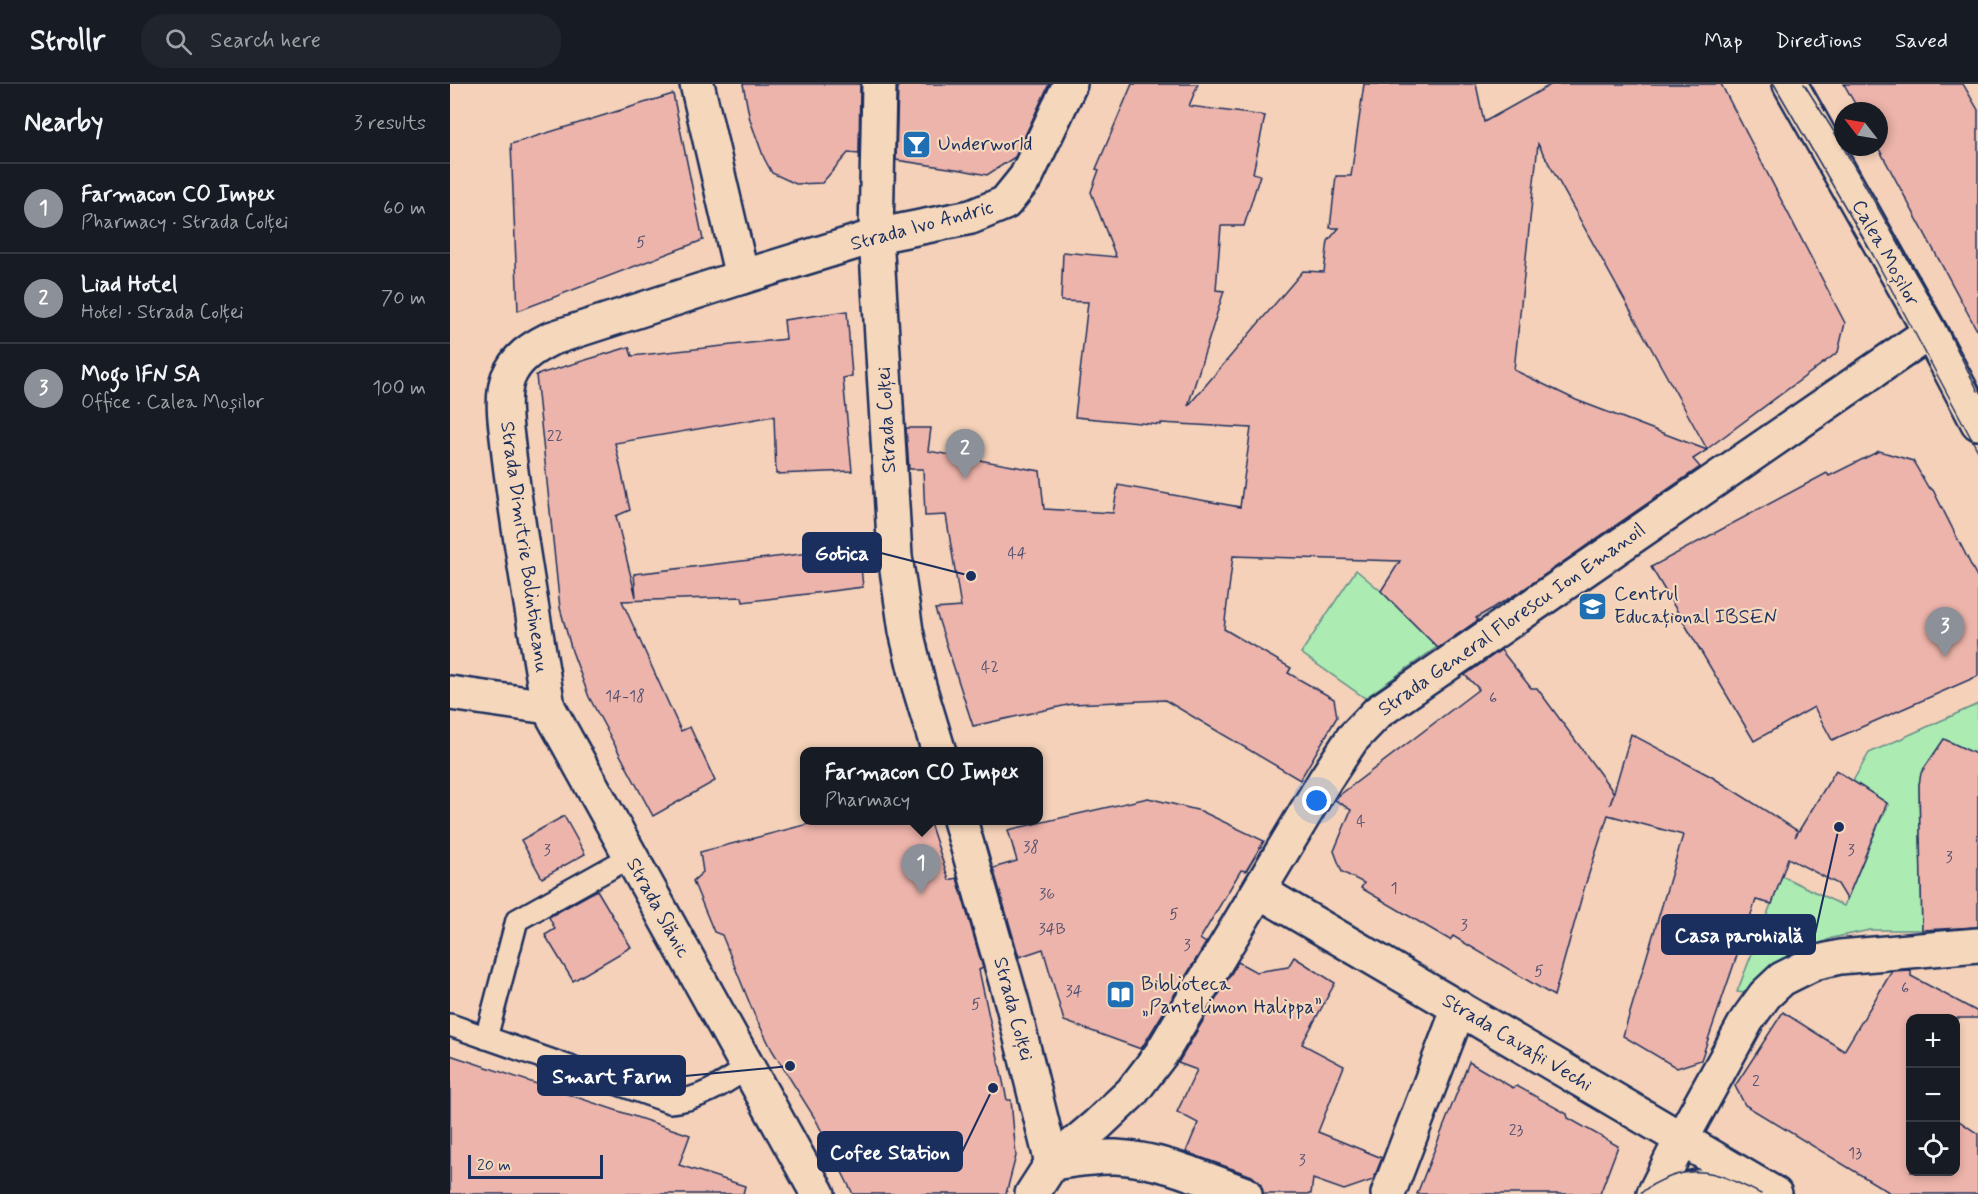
<!DOCTYPE html>
<html lang="en">
<head>
<meta charset="utf-8">
<style>
	:root { --surface:#171b24; --page:#20242c; --text:#f1f3f6; --muted:#9ea1a6; --line:#363941; --accent:#8c9099 }
	body { margin:0; font-family:Mynerve,sans-serif; background:var(--page); color:var(--text) }
	.controls { position:absolute; right:18px; bottom:18px; display:grid; overflow:hidden; border-radius:12px; box-shadow:0 3px 9px #0003 }
	.controls button { width:54px; height:54px; display:grid; place-items:center; padding:0; border:0; border-bottom:2px solid var(--line); background:var(--surface); color:var(--text); font:30px sans-serif }
	.compass { position:absolute; left:1384px; top:18px; width:54px; height:54px; border-radius:50%; background:var(--surface); box-shadow:0 3px 9px #0003; rotate:301deg }
	.scale { position:absolute; left:18px; bottom:15px; width:135px; box-sizing:border-box; padding-left:6px; border:3px solid #1b2f5e; border-top:0; font-size:16px; line-height:21px; white-space:nowrap; color:#1b2f5e; -webkit-text-stroke:4px #f5d7bb; paint-order:stroke }
	.you { position:absolute; left:867px; top:717px; width:21px; height:21px; margin:-15px; border:4px solid #fff; border-radius:50%; background:#1a73e8; box-shadow:0 0 0 9px #1a73e833 }
	.badge { display:grid; place-items:center; width:39px; height:39px; border-radius:50%; background:var(--accent); color:#fff; font-size:20px; font-weight:700 }
	.pin { position:absolute; translate:-50% -50px; filter:drop-shadow(0 2px 3px #0008) }
	.pin::after { content:''; position:absolute; top:32px; width:21px; height:18px; background:inherit; clip-path:polygon(0 0,100% 0,50% 100%) }
	.popup { position:absolute; left:350px; top:663px; width:243px; height:78px; box-sizing:border-box; display:grid; place-content:center; border-radius:12px; background:var(--surface); filter:drop-shadow(0 2px 4px #0005); font-size:20px; white-space:nowrap; color:var(--muted) }
	.popup b { font-size:22px; color:var(--text) }
	.popup::after { content:''; position:absolute; left:50%; top:100%; margin-left:-12px; border:12px solid transparent; border-top-color:var(--surface) }
	.list { margin:0; padding:0; list-style:none }
	h2 { display:flex; justify-content:space-between; align-items:center; height:78px; margin:0; padding:0 24px; font-size:26px }
	h2 small { font-size:20px; font-weight:400; color:var(--muted) }
	.list li { display:grid; grid-template-columns:39px 1fr auto; gap:18px; align-items:center; box-sizing:border-box; height:90px; padding:0 24px; border-top:2px solid var(--line) }
	.list b { display:block; font-size:22px; white-space:nowrap }
	.list p { margin:0; font-size:20px; white-space:nowrap; color:var(--muted) }
	.list em { font-size:20px; font-style:normal; color:var(--muted) }
	.icon { flex:none; width:33px; height:33px; fill:none; stroke:currentColor; stroke-width:2; stroke-linecap:round; stroke-linejoin:round }
	.map { position:relative; flex:none; width:1528px; height:1110px; overflow:hidden }
	header { display:flex; align-items:center; gap:36px; box-sizing:border-box; height:84px; padding:0 30px; background:var(--surface); border-bottom:2px solid var(--line) }
	header strong { font-size:28px }
	nav { display:flex; gap:33px; margin-inline-start:auto; font-size:21px }
	.search { width:420px; height:54px; background:var(--page); display:flex; align-items:center; gap:15px; box-sizing:border-box; padding:0 21px; border-radius:24px; color:var(--muted); font-size:22px }
	main { display:flex }
	aside { flex:1; background:var(--surface) }
	.map>svg:first-child { display:block }
	.green { fill:#acebb2; stroke:#648d88; stroke-width:1.5 }
	.building { fill:#edb4ab; stroke:#1b2f5e; stroke-width:1.5 }
	.lines { fill:none; stroke-linecap:round; stroke-linejoin:round }
	.lane-casing { stroke:#1b2f5e; stroke-width:26 }
	.street-casing { stroke:#1b2f5e; stroke-width:38 }
	.secondary-casing { stroke:#1b2f5e; stroke-width:38 }
	.lane { stroke:#f5d7bb; stroke-width:21 }
	.street { stroke:#f5d7bb; stroke-width:33 }
	.secondary { stroke:#f5d7bb; stroke-width:33 }
	.tram { stroke:#1b2f5e; stroke-width:1.5 }
	.labels { text-anchor:middle; dominant-baseline:central; stroke-width:4.5; stroke-linejoin:round; paint-order:stroke }
	.number-label { font-size:16px; fill:#505071 }
	.poi-label { font-size:20px; fill:#1b2f5e; stroke:#f5d7bb; text-anchor:start }
	.street-label { font-size:20px; fill:#1b2f5e; stroke:#f5d7bb }
	.leader { fill:none; stroke:#1b2f5e; stroke-width:2 }
	.callout-dot { fill:#1b2f5e; stroke:#f5d7bb; stroke-width:2 }
	.callout { fill:#1b2f5e; stroke:#1b2f5e; stroke-width:2 }
	.callout-label { font-size:21px; text-anchor:middle; font-weight:bold; fill:#fff }
</style>
</head>
<body>
<header>
<strong>Strollr</strong>
<div class="search"><svg class="icon" aria-label="search" viewBox="0 0 24 24"><circle cx="10" cy="10" r="6"/><path d="M15 15l6 6"/></svg>Search here</div>
<nav><a>Map</a><a>Directions</a><a>Saved</a></nav>
</header>
<main>
<aside>
<h2>Nearby<small>3 results</small></h2>
<ul class="list">
<li><span class="badge">1</span><div><b>Farmacon CO Impex</b><p>Pharmacy · Strada Colței</p></div><em>60 m</em></li>
<li><span class="badge">2</span><div><b>Liad Hotel</b><p>Hotel · Strada Colței</p></div><em>70 m</em></li>
<li><span class="badge">3</span><div><b>Mogo IFN SA</b><p>Office · Calea Moșilor</p></div><em>100 m</em></li>
</ul>
</aside>
<div class="map">
<svg width="1528" height="1110" viewBox="0 0 1528 1110">
	<rect width="100%" height="100%" fill="#f4d1b8"/>
	<filter id="ink" filterUnits="userSpaceOnUse"><feTurbulence type="fractalNoise" baseFrequency=".0167" numOctaves="2"/><feDisplacementMap in="SourceGraphic" scale="12" xChannelSelector="R" yChannelSelector="G"/><feConvolveMatrix kernelMatrix="1 2 1 2 8 2 1 2 1" color-interpolation-filters="sRGB"/></filter>
	<g filter="url(#ink)">
		<g class="green">
			<polygon points="906,486 931,507 987,563 915,614 851,569"/>
			<path d="M1528 620V671L1488 670C1477 679 1471 686 1469 701L1472 846H1420L1382 854 1349 869 1315 890 1294 909 1287 908 1332 792 1394 822 1429 739 1439 721 1403 697 1419 669Z"/>
		</g>
		<g class="building">
			<polygon points="293,0 410,0 409,70 398,69 372,99 346,100 322,89 314,74 300,36"/>
			<polygon points="448,0 599,0 565,73 537,91 512,86 446,76"/>
			<polygon points="682,0 748,0 739,22 815,32 803,89 810,91 794,142 771,142 766,206 774,207 738,322 853,187 874,188 878,157 889,144 880,144 886,92 901,92 914,0 1026,0 1034,38 1102,0 1271,0 1395,239 1388,268 1257,365 1088,60 1064,286 1126,316 1257,366 1243,375 1250,383 1068,509 1026,534 1028,536 988,564 931,507 950,477 783,472 774,545 841,584 838,589 884,615 887,633 850,696 715,616 622,620 523,642 485,525 511,523 496,431 475,432 473,385 459,385 456,344 481,344 478,367 590,387 594,425 663,429 668,401 790,423 801,344 711,339 711,341 625,333 638,218 611,217 613,168 666,173 641,108 649,86 646,85"/>
			<polygon points="1394,0 1513,0 1528,26 1528,248 1428,63 1429,27 1409,27"/>
			<polygon points="223,10 253,156 68,227 61,60"/>
			<polygon points="397,227 402,292 393,294 402,387 326,390 324,332 165,359 180,426 166,432 186,513 184,490 409,463 413,503 293,518 292,513 172,517 231,647 240,643 265,697 203,732 139,613 122,567 110,524 86,291 179,263 182,272 336,255 334,236"/>
			<polygon points="1429,367 1463,377 1478,403 1483,406 1528,495 1528,592 1382,656 1364,623 1304,657 1201,483 1377,389 1379,392"/>
			<polygon points="1051,566 1081,604 1087,604 1164,709 1160,721 1181,650 1262,693 1348,747 1345,753 1386,686 1437,719 1397,815 1388,800 1338,774 1322,820 1306,816 1251,976 1227,984 1173,952 1233,751 1158,731 1134,805 1104,912 1003,852 1000,856 911,804 914,799 892,788 884,767 901,726 885,716 887,713 1029,605 1015,591"/>
			<polygon points="1494,655 1528,671 1528,843 1472,846 1469,701 1471,689"/>
			<polygon points="698,714 751,727 814,757 796,787 791,786 750,855 756,859 691,965 614,937 593,865 569,873 543,784 567,777 558,746"/>
			<polygon points="114,732 135,770 92,794 71,756"/>
			<polygon points="374,736 479,736 499,796 507,794 533,884 529,886 557,1016 561,1016 566,1072 556,1110 403,1110 366,1036 322,966 304,930 272,851 264,848 243,797 253,788 250,768"/>
			<polygon points="147,806 181,863 123,897 95,851 105,845 99,833"/>
			<polygon points="844,873 885,899 852,960 894,982 868,1048 932,1074 923,1096 894,1106 863,1095 861,1110 813,1110 810,1099 802,1092 736,1068 748,1039 727,1028 747,986 728,979 788,878 806,888 838,883"/>
			<polygon points="1461,886 1461,892 1528,928 1528,934 1461,934 1461,1088 1506,1088 1506,1035 1528,1050 1528,1110 1442,1110 1295,1021 1285,1002 1333,928 1394,967 1442,887"/>
			<polygon points="0,971 240,1051 229,1081 295,1102 293,1110 0,1110"/>
			<polygon points="1019,978 1063,1004 1067,1002 1117,1030 1118,1034 1168,1062 1150,1110 967,1110"/>
		</g>
		<g class="lines">
			<defs>
				<g id="lane">
					<path d="M0 941 220 1018C250 1016 273 1000 297 984"/>
					<polyline points="36,954 67,836 180,773"/>
				</g>
				<g id="street">
					<polyline points="429,0 426,152 445,472 456,547 469,602 489,668"/>
					<polyline points="292,193 426,152 521,133 555,119 576,93 620,0"/>
					<polyline points="0,609 98,623 368,1110"/>
					<path d="M98 623C85 540 69 456 59 371 57 348 50 316 58 294 66 274 82 264 100 255L292 193 247 0"/>
					<polyline points="510,736 563,922 602,1079"/>
					<polyline points="809,807 1325,1110"/>
					<path d="M602 1079C623 1076 645 1072 666 1073 710 1075 755 1095 795 1110"/>
					<polyline points="582,1110 602,1079 647,1041 682,1008 711,970 875,696 902,655 928,628 1480,248"/>
					<polyline points="938,1110 1009,924"/>
					<polyline points="1204,1110 1231,1056 1297,936 1315,911 1332,895 1364,879 1390,873 1528,861"/>
					<path d="M1226 1110C1250 1098 1279 1099 1305 1099"/>
				</g>
				<polyline id="secondary" points="1340,0 1480,248 1528,339"/>
			</defs>
			<use href="#lane" class="lane-casing"/>
			<use href="#street" class="street-casing"/>
			<use href="#secondary" class="secondary-casing"/>
			<use href="#lane" class="lane"/>
			<use href="#street" class="street"/>
			<use href="#secondary" class="secondary"/>
			<g class="tram">
				<polyline points="1324,0 1423,171 1528,367"/>
				<polyline points="1354,0 1393,62"/>
				<polyline points="1393,63 1494,239 1528,307"/>
				<path d="M1190 1110C1199 1101 1211 1096 1222 1092 1257 1080 1280 1095 1311 1110"/>
			</g>
		</g>
	</g>
	<defs>
		<symbol id="bar-square" viewBox="-11 -11 22 22"><rect x="-9" y="-9" width="18" height="18" rx="4" fill="#1f6fb2" stroke="#f5d7bb"/><path d="M-6-5H6L.8 .8V4.5H3.5V6h-7V4.5H-.8V.8Z" fill="#fff"/></symbol>
		<symbol id="school-square" viewBox="-11 -11 22 22"><rect x="-9" y="-9" width="18" height="18" rx="4" fill="#1f6fb2" stroke="#f5d7bb"/><path d="M0-5L7-2L0 1L-7-2ZM-4 1L0 2.5L4 1V4Q0 6-4 4Z" fill="#fff"/></symbol>
		<symbol id="library-square" viewBox="-11 -11 22 22"><rect x="-9" y="-9" width="18" height="18" rx="4" fill="#1f6fb2" stroke="#f5d7bb"/><path d="M-6-4Q-3-5.5-.7-3.5V5Q-3 3-6 4ZM6-4Q3-5.5 .7-3.5V5Q3 3 6 4Z" fill="#fff"/></symbol>
	</defs>
	<g fill-rule="evenodd">
		<use href="#bar-square" x="450" y="44" width="33" height="33"/>
		<use href="#school-square" x="1126" y="506" width="33" height="33"/>
		<use href="#library-square" x="654" y="894" width="33" height="33"/>
	</g>
	<g class="labels">
		<g class="number-label">
			<text x="191" y="158">5</text>
			<text x="105" y="352">22</text>
			<text x="567" y="469">44</text>
			<text x="540" y="583">42</text>
			<text x="175" y="612">14-18</text>
			<text x="1043" y="614">6</text>
			<text x="911" y="737">4</text>
			<text x="581" y="763">38</text>
			<text x="97" y="766">3</text>
			<text x="1401" y="766">3</text>
			<text x="1499" y="773">3</text>
			<text x="944" y="804">1</text>
			<text x="597" y="810">36</text>
			<text x="724" y="830">5</text>
			<text x="1014" y="841">3</text>
			<text x="602" y="845">34B</text>
			<text x="737" y="861">3</text>
			<text x="1089" y="887">5</text>
			<text x="1455" y="904">6</text>
			<text x="624" y="907">34</text>
			<text x="526" y="920">5</text>
			<text x="1306" y="997">2</text>
			<text x="1066" y="1046">23</text>
			<text x="1405" y="1069">13</text>
			<text x="852" y="1076">3</text>
		</g>
		<g class="poi-label">
			<text x="488" y="60">Underworld</text>
			<text x="1164" y="510">Centrul<tspan x="1164" dy="23">Educațional IBSEN</tspan></text>
			<text x="691" y="900">Biblioteca<tspan x="691" dy="23">„Pantelimon Halippa”</tspan></text>
		</g>
		<g class="street-label">
			<text transform="translate(472 142) rotate(-15)">Strada Ivo Andric</text>
			<text transform="translate(1435 169) rotate(61)">Calea Moșilor</text>
			<text transform="translate(437 336) rotate(-93)">Strada Colței</text>
			<text transform="translate(74 463) rotate(82)">Strada Dimitrie Bolintineanu</text>
			<text transform="translate(1062 536) rotate(-35)">Strada General Florescu Ion Emanoil</text>
			<text transform="translate(208 824) rotate(61)">Strada Slănic</text>
			<text transform="translate(563 925) rotate(75)">Strada Colței</text>
			<text transform="translate(1067 959) rotate(31)">Strada Cavafii Vechi</text>
		</g>
	</g>
	<path class="leader" d="M521 492L431 469M1389 743L1365 850M340 982L235 992M543 1004L512 1068"/>
	<g class="callout-dot">
		<circle cx="521" cy="492" r="6"/>
		<circle cx="1389" cy="743" r="6"/>
		<circle cx="340" cy="982" r="6"/>
		<circle cx="543" cy="1004" r="6"/>
	</g>
	<g class="callout">
		<rect x="353" y="449" width="78" height="39" rx="6"/>
		<rect x="1212" y="831" width="153" height="39" rx="6"/>
		<rect x="88" y="972" width="147" height="39" rx="6"/>
		<rect x="368" y="1048" width="144" height="39" rx="6"/>
	</g>
	<g class="callout-label">
		<text x="392" y="476">Gotica</text>
		<text x="1289" y="858">Casa parohială</text>
		<text x="162" y="999">Smart Farm</text>
		<text x="440" y="1075">Cofee Station</text>
	</g>
</svg>
<div class="controls">
<button>+</button>
<button>−</button>
<button><svg class="icon" aria-label="locate" viewBox="0 0 24 24"><circle cx="12" cy="12" r="6"/><path d="M12 2v4M12 18v4M2 12h4M18 12h4"/></svg></button>
</div>
<svg class="compass" viewBox="-18 -18 36 36"><path d="M0-13l5 13h-10z" fill="#e53935"/><path d="M0 13l5-13h-10z" fill="#9ea1a6"/></svg>
<div class="scale">20 m</div>
<div class="you"></div>
<div class="pin badge" style="left:471px;top:810px">1</div>
<div class="popup"><b>Farmacon CO Impex</b>Pharmacy</div>
<div class="pin badge" style="left:515px;top:395px">2</div>
<div class="pin badge" style="left:1495px;top:573px">3</div>
</div>
</main>
</body>
</html>
